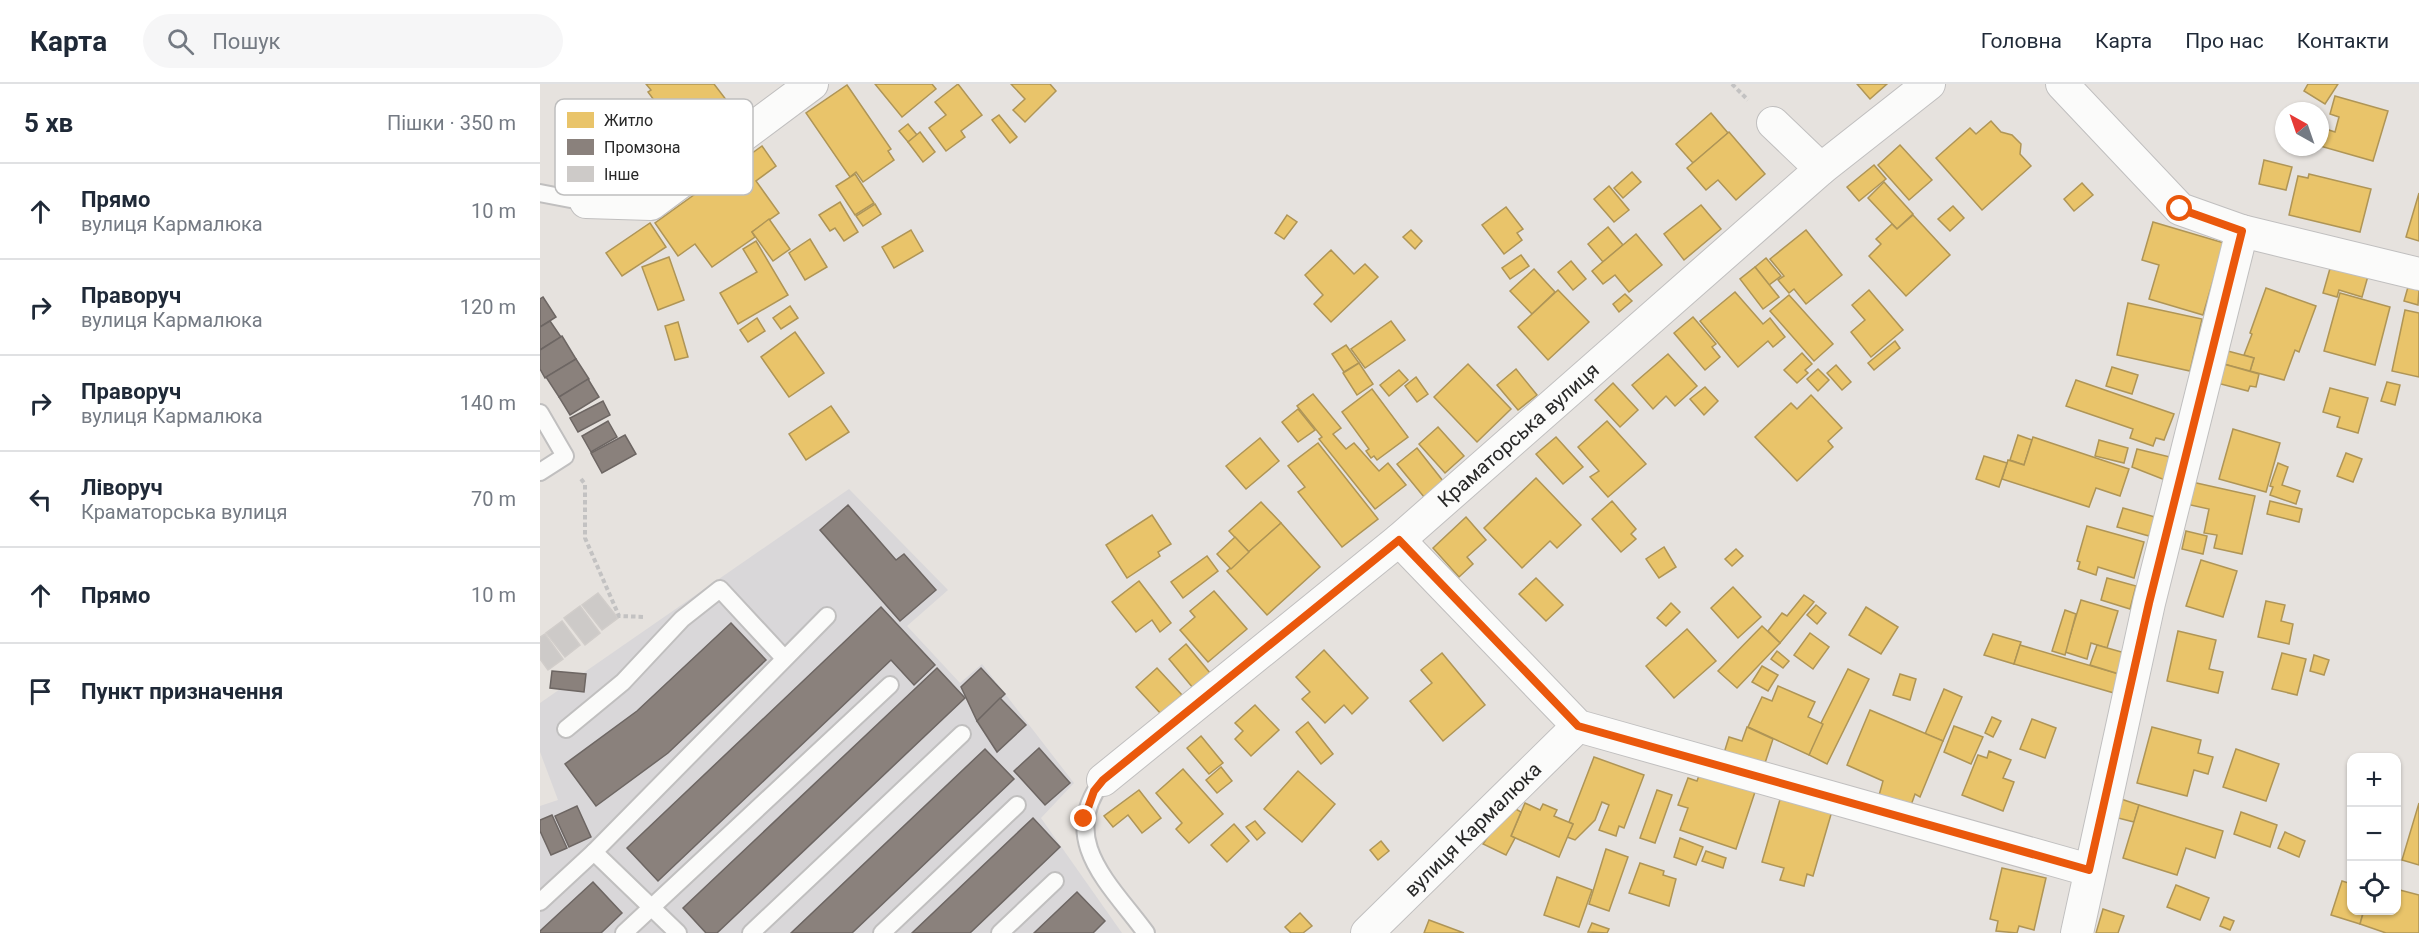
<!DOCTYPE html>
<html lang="uk">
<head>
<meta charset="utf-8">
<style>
	:root { --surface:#fff; --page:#f6f6f7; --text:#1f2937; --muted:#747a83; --line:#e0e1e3 }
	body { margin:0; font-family:Roboto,sans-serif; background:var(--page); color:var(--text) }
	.controls { position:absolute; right:18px; bottom:18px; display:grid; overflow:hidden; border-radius:12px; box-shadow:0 2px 4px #0004 }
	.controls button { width:54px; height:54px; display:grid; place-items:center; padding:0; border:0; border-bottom:2px solid var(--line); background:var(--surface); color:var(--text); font:30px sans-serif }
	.compass { position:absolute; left:1735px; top:18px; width:54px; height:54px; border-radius:50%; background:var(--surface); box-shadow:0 2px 4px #0004; rotate:320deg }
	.stop { position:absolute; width:18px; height:18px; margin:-14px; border:4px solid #ea580c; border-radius:50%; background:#fff }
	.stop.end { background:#ea580c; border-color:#fff; box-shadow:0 2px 6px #0008 }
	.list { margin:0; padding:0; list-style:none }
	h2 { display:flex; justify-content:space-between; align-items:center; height:78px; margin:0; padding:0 24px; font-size:26px }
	h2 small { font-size:20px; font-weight:400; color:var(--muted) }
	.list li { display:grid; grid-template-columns:39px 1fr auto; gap:18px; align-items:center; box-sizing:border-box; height:96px; padding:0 24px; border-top:2px solid var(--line) }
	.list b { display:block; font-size:22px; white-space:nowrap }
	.list p { margin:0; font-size:20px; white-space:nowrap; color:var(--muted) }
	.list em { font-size:20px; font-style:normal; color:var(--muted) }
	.icon { flex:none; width:33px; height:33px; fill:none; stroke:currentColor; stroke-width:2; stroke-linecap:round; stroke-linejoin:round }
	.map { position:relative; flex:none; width:1879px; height:849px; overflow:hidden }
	header { display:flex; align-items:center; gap:36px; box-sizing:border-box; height:84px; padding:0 30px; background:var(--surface); border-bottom:2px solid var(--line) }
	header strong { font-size:28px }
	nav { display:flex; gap:33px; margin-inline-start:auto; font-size:21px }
	.search { width:420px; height:54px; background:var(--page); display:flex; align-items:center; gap:15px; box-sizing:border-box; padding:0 21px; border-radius:33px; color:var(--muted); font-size:22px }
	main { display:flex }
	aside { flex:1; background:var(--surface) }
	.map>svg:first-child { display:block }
	.industrial { fill:#d9d7d9 }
	.homes { fill:#e9c46a; stroke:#af9556; stroke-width:1.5 }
	.industry { fill:#8a817c; stroke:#6d6663; stroke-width:1.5 }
	.building { fill:#cdcac8; stroke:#d1cdca; stroke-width:1.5 }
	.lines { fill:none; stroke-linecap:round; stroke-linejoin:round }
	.service-casing { stroke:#c0bfbf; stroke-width:20 }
	.minor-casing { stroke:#c0bfbf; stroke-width:34 }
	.path { stroke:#c3c2c2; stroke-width:4; stroke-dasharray:4.5 3; stroke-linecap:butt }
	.service { stroke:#fbfbfa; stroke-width:16 }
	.minor { stroke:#fbfbfa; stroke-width:32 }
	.route { stroke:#ea580c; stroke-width:8 }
	.labels { text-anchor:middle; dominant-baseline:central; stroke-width:6; stroke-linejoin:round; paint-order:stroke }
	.street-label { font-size:20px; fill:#282828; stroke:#fff }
	.key { fill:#fff; stroke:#bebebe; stroke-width:1.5 }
	.key-label { font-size:16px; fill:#282828 }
</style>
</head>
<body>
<header>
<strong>Карта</strong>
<div class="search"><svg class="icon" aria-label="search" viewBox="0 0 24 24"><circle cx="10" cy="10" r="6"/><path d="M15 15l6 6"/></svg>Пошук</div>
<nav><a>Головна</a><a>Карта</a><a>Про нас</a><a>Контакти</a></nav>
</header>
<main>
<aside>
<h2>5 хв<small>Пішки · 350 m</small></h2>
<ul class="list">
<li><svg class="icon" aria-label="ahead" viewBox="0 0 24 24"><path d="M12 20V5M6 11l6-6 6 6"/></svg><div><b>Прямо</b><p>вулиця Кармалюка</p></div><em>10 m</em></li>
<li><svg class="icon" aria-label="right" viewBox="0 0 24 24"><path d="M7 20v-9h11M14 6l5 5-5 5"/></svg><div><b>Праворуч</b><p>вулиця Кармалюка</p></div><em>120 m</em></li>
<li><svg class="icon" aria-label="right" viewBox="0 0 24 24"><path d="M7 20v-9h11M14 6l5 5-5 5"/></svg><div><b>Праворуч</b><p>вулиця Кармалюка</p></div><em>140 m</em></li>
<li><svg class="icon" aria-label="left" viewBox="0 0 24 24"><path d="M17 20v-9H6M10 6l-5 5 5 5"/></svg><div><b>Ліворуч</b><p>Краматорська вулиця</p></div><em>70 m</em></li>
<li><svg class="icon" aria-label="ahead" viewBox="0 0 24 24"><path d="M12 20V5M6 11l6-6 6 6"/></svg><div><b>Прямо</b></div><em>10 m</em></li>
<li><svg class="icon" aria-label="arrive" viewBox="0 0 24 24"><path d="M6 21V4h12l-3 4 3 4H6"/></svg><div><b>Пункт призначення</b></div></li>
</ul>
</aside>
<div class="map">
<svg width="1879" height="849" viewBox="0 0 1879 849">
	<rect width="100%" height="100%" fill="#e6e2de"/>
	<polygon class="industrial" points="309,405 408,506 367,542 420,599 442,580 534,699 501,734 582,849 0,849 0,722 18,716 0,668 0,619"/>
	<g class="homes">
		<polygon points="106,0 174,0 194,26 147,61 108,8 111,6"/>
		<polygon points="335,0 392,0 396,5 362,33"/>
		<polygon points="418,0 442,31 421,47 425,53 406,67 389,44 406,31 395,18"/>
		<polygon points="471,0 510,0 516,7 485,38 473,26 485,15"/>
		<polygon points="1317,0 1347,0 1330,15"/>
		<polygon points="1768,0 1798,0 1785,20 1764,7"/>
		<polygon points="307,1 351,65 348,67 354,76 323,98 316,88 310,93 266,29"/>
		<polygon points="1795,12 1848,27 1833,77 1780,62 1780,43 1795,48 1799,33 1790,30"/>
		<polygon points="1171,29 1188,49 1153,79 1136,60"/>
		<polygon points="459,31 477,53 470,59 452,36"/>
		<polygon points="1451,37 1461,48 1472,51 1481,60 1480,70 1491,82 1442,126 1396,74 1430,44 1436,50"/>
		<polygon points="368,40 377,51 368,58 359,47"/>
		<polygon points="380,48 395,68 383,78 368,58"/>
		<polygon points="1189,48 1225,90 1196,116 1178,96 1166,106 1147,84"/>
		<polygon points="1360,61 1392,96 1369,116 1338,81"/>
		<polygon points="222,62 236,82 216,97 239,129 212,148 215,153 172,183 155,160 138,172 115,139"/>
		<polygon points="1724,76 1752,83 1746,106 1719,100"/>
		<polygon points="1334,81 1346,95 1319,117 1307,103"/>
		<polygon points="1092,88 1101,98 1083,114 1074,104"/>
		<polygon points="315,90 334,119 315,131 296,102"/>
		<polygon points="1769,90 1831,105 1820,148 1749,131 1758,92 1768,94"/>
		<polygon points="1344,98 1373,130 1357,145 1328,114"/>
		<polygon points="1542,99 1553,111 1534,127 1524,115"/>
		<polygon points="1069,102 1089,126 1074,138 1054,115"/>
		<polygon points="1879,109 1879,157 1866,153"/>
		<polygon points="300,118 318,148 304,157 295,144 290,147 279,131"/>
		<polygon points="335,120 341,130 323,142 316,132"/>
		<polygon points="1161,121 1181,145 1144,176 1124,150"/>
		<polygon points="1413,122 1424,134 1410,147 1398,135"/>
		<polygon points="966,123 983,145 977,149 982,156 964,170 942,141"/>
		<polygon points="747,131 757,138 744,155 735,149"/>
		<polygon points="1373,131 1410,171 1366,212 1329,172 1341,160 1336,155 1352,140 1357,145"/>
		<polygon points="229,135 250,165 233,177 212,148"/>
		<polygon points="1613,138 1684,159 1663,231 1609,215 1619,181 1602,176"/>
		<polygon points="110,139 126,163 82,192 66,169"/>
		<polygon points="1068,143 1083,161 1063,178 1048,160"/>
		<polygon points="371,146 383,167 354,184 342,163"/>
		<polygon points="871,146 882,157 875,165 863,153"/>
		<polygon points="1266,146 1302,191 1266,220 1254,205 1249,209 1238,196 1244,192 1230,175"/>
		<polygon points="1096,150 1122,181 1089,208 1075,191 1063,200 1052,187"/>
		<polygon points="270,155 287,183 265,196 249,169"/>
		<polygon points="216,157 248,211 198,240 180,209 217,188 203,165"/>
		<polygon points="791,166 814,190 825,180 838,193 791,238 774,220 783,211 765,191"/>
		<polygon points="981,171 989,182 970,195 962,184"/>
		<polygon points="129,173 144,216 118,226 102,183"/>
		<polygon points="1226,174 1241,192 1229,201 1215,183"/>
		<polygon points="1031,177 1046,195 1033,206 1018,188"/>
		<polygon points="1791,181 1828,192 1822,213 1799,206 1797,213 1783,209"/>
		<polygon points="1215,183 1239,213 1223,225 1200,195"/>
		<polygon points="994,185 1015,208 992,230 970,207"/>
		<polygon points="1868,203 1879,206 1878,221 1864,217"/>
		<polygon points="1726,204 1776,222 1759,268 1755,266 1744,296 1710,287 1714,274 1704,271 1712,250 1710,249"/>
		<polygon points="1018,206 1049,238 1008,276 978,243"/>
		<polygon points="1329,206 1363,246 1331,273 1311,248 1325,236 1312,221"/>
		<polygon points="1195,208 1223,240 1230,234 1245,253 1233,263 1228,257 1198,283 1160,237"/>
		<polygon points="1800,209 1850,223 1835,281 1784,267"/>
		<polygon points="1085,210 1092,217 1079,228 1073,220"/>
		<polygon points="1249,211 1293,260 1274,277 1230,227"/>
		<polygon points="1588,219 1662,235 1650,287 1577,271"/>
		<polygon points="250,222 258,234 241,245 233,234"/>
		<polygon points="1865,226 1879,229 1879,293 1852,287"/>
		<polygon points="1153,233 1176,260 1172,263 1180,273 1165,286 1134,249"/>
		<polygon points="217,234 225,247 208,258 200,246"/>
		<polygon points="851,237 865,256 825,284 811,265"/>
		<polygon points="138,238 148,273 135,276 125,242"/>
		<polygon points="255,248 284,289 249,313 221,273"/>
		<polygon points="1355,257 1360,264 1334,286 1328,279"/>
		<polygon points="806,261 819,279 804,288 792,270"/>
		<polygon points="1684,266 1714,274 1710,287 1680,279"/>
		<polygon points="1262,269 1272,280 1265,286 1268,289 1257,299 1244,286"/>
		<polygon points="1128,270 1157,302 1135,322 1126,312 1113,325 1092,301"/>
		<polygon points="819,279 833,300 817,311 803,289"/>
		<polygon points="1680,279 1719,290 1716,303 1710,302 1708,307 1677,299"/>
		<polygon points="928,280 971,325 937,358 894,313"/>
		<polygon points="1296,281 1311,298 1302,306 1287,289"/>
		<polygon points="1572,283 1598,291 1592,310 1566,302"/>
		<polygon points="976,285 997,311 978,326 957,301"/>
		<polygon points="1278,285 1289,296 1278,307 1267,295"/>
		<polygon points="859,286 868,296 849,312 840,301"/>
		<polygon points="876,293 888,310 877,318 865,302"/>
		<polygon points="1536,296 1634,330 1624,356 1616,354 1613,362 1590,354 1593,345 1526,322"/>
		<polygon points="1847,298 1860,301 1855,321 1841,317"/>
		<polygon points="1073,299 1098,326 1080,343 1055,316"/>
		<polygon points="1165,303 1178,317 1164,331 1150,315"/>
		<polygon points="1790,304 1828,314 1818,349 1797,343 1800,333 1783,328"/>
		<polygon points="832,305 868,353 837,376 834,372 831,374 826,367 829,365 802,328"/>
		<polygon points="773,310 801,344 793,350 806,365 814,359 839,387 848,379 866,401 835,425 779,355 782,353 757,322"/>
		<polygon points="1271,311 1302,344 1288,357 1293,363 1257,397 1215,353 1251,319 1257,325"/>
		<polygon points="291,322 309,348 266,376 249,350"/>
		<polygon points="758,325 775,346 758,358 742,338"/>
		<polygon points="1067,337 1106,380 1068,413 1050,393 1059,387 1038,363"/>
		<polygon points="898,343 924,372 905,389 879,360"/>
		<polygon points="1693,345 1740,359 1726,408 1679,395"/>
		<polygon points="1478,351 1492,356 1484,381 1470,376"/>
		<polygon points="1016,353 1043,383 1023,400 996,370"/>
		<polygon points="1493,353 1589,385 1580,412 1556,404 1549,423 1462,395 1468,376 1484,381"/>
		<polygon points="720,354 739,377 706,405 686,382"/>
		<polygon points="1559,356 1588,364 1584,379 1555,372"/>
		<polygon points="778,359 838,435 802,463 758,408 765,403 748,382"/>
		<polygon points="877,364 903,397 884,413 857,380"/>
		<polygon points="1597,365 1630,373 1625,396 1592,383"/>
		<polygon points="1806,369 1822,375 1813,398 1797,392"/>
		<polygon points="1444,372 1467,379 1459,403 1436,395"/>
		<polygon points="1738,379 1748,383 1742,401 1760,407 1756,420 1730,411 1733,403 1730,402"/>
		<polygon points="996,394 1041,441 1017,464 1010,457 982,484 944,444"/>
		<polygon points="1652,398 1715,412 1702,470 1674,464 1677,451 1664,449 1669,425 1646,420"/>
		<polygon points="1072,417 1096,445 1091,450 1096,455 1081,468 1052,435"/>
		<polygon points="1730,417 1762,425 1759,438 1727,430"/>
		<polygon points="721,418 741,439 709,468 689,447"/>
		<polygon points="1583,424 1615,433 1609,452 1577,443"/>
		<polygon points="612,431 631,460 618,468 620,472 587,494 566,461"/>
		<polygon points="926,433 946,456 927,473 933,480 919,493 893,464"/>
		<polygon points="741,439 780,483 727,531 687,487"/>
		<polygon points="1547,442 1604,458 1594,494 1558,483 1556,491 1538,485 1540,478 1537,477"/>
		<polygon points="1646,447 1667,452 1663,470 1642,465"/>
		<polygon points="695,453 709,468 691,485 677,470"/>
		<polygon points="1124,463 1136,483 1119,494 1106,475"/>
		<polygon points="1196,465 1203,472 1192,482 1185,475"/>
		<polygon points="667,472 678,487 643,514 631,498"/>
		<polygon points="1661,476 1697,487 1683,533 1646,522"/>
		<polygon points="996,494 1023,521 1006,537 979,510"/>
		<polygon points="1567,494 1596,502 1590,525 1561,516"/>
		<polygon points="599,497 631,539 620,548 612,536 596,548 572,518"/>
		<polygon points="1193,503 1221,533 1198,554 1171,524"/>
		<polygon points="674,507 707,545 668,578 640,546 655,533 650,527"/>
		<polygon points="1264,511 1274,518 1240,559 1228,547 1242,529 1247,532"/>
		<polygon points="1541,516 1578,527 1567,564 1551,559 1547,575 1525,568"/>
		<polygon points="1726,517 1745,521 1741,537 1753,540 1749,560 1718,553"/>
		<polygon points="1131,519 1140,528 1126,542 1117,534"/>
		<polygon points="1276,521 1286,529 1277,540 1267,531"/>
		<polygon points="1326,523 1358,543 1341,570 1309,551"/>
		<polygon points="1525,526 1536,530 1525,571 1512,567"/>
		<polygon points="1222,542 1240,559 1197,604 1178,587"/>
		<polygon points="1147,545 1176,577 1134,614 1106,582"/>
		<polygon points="1638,547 1676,556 1669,585 1683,588 1678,609 1627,597"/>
		<polygon points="1270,549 1289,563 1273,585 1254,571"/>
		<polygon points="1453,550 1481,558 1474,580 1444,571"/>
		<polygon points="646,560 670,589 653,604 629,575"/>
		<polygon points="1480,561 1579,590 1574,609 1474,580"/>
		<polygon points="1557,561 1585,569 1579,590 1550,581"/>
		<polygon points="784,566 828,614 812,630 804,621 785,639 762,615 770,608 756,593"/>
		<polygon points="1237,567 1249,577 1243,584 1231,575"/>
		<polygon points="902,569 945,621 903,657 870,617 892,599 881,586"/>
		<polygon points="1742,569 1766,575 1757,611 1732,605"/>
		<polygon points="1774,571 1789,576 1784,591 1770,587"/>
		<polygon points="1222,582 1238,591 1228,607 1212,598"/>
		<polygon points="617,584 642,611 621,630 596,603"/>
		<polygon points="1308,585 1329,595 1287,680 1269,671 1281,639"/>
		<polygon points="1360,590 1376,595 1370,616 1353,611"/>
		<polygon points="1238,602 1275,618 1268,633 1283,640 1269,671 1208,643 1222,613 1232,617"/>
		<polygon points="1404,605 1422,613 1403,657 1385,650"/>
		<polygon points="715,621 739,646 711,672 695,655 703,647 695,639"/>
		<polygon points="1330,626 1403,657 1380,713 1375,710 1370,724 1338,715 1343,697 1307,681"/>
		<polygon points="1452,633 1461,637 1453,653 1445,649"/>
		<polygon points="1492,635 1516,644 1505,674 1480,665"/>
		<polygon points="768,638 793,670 781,680 756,648"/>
		<polygon points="1414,642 1443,653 1431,680 1404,668"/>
		<polygon points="1207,643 1233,655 1224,682 1184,669 1189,653 1202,657"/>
		<polygon points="1612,643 1661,656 1658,669 1673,673 1668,690 1654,686 1647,712 1597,699"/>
		<polygon points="661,652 683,679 669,690 647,664"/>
		<polygon points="1696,665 1739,680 1726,717 1683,703"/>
		<polygon points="1449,667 1471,676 1463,694 1474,698 1463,727 1422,711 1438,671 1447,674"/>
		<polygon points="1054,673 1104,691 1084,744 1079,742 1076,752 1059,746 1069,721 1062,718 1055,736 1035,756 1027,753 1033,740 1029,738"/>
		<polygon points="681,683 692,697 677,709 666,696"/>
		<polygon points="643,685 683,730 649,759 636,745 642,739 616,709"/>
		<polygon points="1161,686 1216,705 1196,765 1140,746 1148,724 1138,721 1148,694 1157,697"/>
		<polygon points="758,687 795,720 762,758 724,725"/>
		<polygon points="599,706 621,734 602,749 588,731 573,743 564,732"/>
		<polygon points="1117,706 1132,711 1115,759 1100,754"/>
		<polygon points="1241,712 1292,727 1273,792 1267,790 1264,802 1240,796 1244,784 1222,778"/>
		<polygon points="1581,715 1599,721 1594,738 1578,734"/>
		<polygon points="985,719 1000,726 1003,720 1017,726 1014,732 1033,740 1019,773 971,752"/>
		<polygon points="1879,719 1879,781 1862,776"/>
		<polygon points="969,721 981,728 971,752 975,754 966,771 943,760"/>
		<polygon points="1599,721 1683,747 1675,774 1646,764 1637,791 1583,774"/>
		<polygon points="1701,728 1737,741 1730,763 1694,750"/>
		<polygon points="715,737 725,749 717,756 706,743"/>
		<polygon points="694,740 709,757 687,778 671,761"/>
		<polygon points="1745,748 1765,757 1759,773 1738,764"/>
		<polygon points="1140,754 1163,763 1156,781 1134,773"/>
		<polygon points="841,757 849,767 838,776 830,766"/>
		<polygon points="1066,765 1088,773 1069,827 1049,820"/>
		<polygon points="1166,767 1186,774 1183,784 1162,777"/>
		<polygon points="1100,779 1124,787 1123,791 1136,795 1129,822 1089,809"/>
		<polygon points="1462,784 1506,794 1494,846 1479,842 1477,849 1456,847 1458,837 1450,835"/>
		<polygon points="1017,793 1052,806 1039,843 1004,831"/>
		<polygon points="1802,797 1812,800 1812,826 1824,826 1820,840 1791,831"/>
		<polygon points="1636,801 1669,814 1660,836 1627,823"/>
		<polygon points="1856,805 1879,811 1879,849 1846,849 1820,840 1824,826 1856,826"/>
		<polygon points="1563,825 1584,832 1578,849 1556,849"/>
		<polygon points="760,829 772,842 763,849 751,849 745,843"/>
		<polygon points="1684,833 1694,837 1690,846 1680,842"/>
		<polygon points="889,836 924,849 884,849"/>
		<polygon points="1052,839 1069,845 1067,849 1048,848"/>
	</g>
	<g class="industry">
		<polygon points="3,213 16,233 0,243 0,215"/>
		<polygon points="10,237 21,253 0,266 0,243"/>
		<polygon points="22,252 36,275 5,294 0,285 0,266"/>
		<polygon points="36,275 49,295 19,313 6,293"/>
		<polygon points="48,295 59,313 30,331 19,313"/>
		<polygon points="63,317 70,331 38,348 30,334"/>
		<polygon points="68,337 77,353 51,368 42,352"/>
		<polygon points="85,351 96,370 62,389 51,369"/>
		<polygon points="308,421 356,476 364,470 396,506 360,537 280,446"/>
		<polygon points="341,523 395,581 374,601 351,576 118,797 87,764"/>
		<polygon points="191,539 226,576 128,669 56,722 25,680 97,627"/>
		<polygon points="397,584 425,614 177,849 166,849 143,824"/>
		<polygon points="441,584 465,610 437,637 421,603"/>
		<polygon points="12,587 46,590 44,608 10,604"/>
		<polygon points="460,614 486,641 457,668 437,637"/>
		<polygon points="499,664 530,699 505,721 474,687"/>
		<polygon points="445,665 474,695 312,849 251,849"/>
		<polygon points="37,722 51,753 29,763 15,732"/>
		<polygon points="12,731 27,764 11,771 0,747 0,736"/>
		<polygon points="493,734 520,763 430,849 372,849"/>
		<polygon points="53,798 82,829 61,849 0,849 0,847"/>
		<polygon points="537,808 565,837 553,849 494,849"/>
	</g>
	<g class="building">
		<polygon points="58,509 78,534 62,546 42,521"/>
		<polygon points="40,522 60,549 45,561 24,534"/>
		<polygon points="22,537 40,561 25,573 6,549"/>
		<polygon points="5,550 23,575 8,586 0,575 0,553"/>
	</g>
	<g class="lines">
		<defs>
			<g id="service">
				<polyline points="0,109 46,118"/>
				<polyline points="0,329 25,372 0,388"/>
				<polyline points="26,645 83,598 142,535 180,505 244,574"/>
				<path d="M563 696C517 756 571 801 606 849"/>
				<polyline points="54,768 138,849"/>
				<polyline points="0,818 54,768 287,532"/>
				<polyline points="84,849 350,601"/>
				<polyline points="211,849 422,650"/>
				<polyline points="342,849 477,721"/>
				<polyline points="460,849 515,797"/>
			</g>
			<g id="minor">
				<polyline points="1522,0 1640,125 1702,147 1879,190"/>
				<polyline points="1233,39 1281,85"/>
				<polyline points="46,118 111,120 272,0"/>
				<polyline points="859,456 1038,642 1549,786"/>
				<path id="s1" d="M563 696 859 456 1281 85 1389 0"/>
				<path id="s2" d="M827 849 1038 642"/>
				<polyline points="1537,849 1609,519 1702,147"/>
			</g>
		</defs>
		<use href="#service" class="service-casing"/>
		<use href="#minor" class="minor-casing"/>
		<g class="path">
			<polyline points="1192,0 1208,16"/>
			<polyline points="41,395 45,400 45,454 79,532 106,533"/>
		</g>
		<use href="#service" class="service"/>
		<use href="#minor" class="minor"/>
	</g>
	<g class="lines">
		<polyline class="route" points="544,735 554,707 563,696 859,456 1038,642 1549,786 1609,519 1702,147 1640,125"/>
	</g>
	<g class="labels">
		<g class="street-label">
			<text stroke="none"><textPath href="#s1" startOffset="540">Краматорська вулиця</textPath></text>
			<text stroke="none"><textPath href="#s2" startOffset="148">вулиця Кармалюка</textPath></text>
		</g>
	</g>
	<rect x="15" y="15" width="198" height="96" rx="9" class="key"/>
	<rect x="27" y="28" width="27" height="16" fill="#e9c46a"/>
	<rect x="27" y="55" width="27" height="16" fill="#8a817c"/>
	<rect x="27" y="82" width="27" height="16" fill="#cdcac8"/>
	<g class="key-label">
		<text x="64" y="42">Житло</text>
		<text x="64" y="69">Промзона</text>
		<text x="64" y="96">Інше</text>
	</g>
</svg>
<div class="controls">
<button>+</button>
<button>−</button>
<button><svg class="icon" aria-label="locate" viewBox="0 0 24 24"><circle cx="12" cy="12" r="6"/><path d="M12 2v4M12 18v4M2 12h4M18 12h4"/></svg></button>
</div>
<svg class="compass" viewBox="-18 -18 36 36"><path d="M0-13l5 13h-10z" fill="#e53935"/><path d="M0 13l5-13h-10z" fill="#747a83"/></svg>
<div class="stop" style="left:1640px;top:125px"></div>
<div class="stop end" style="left:544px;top:735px"></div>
</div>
</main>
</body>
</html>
